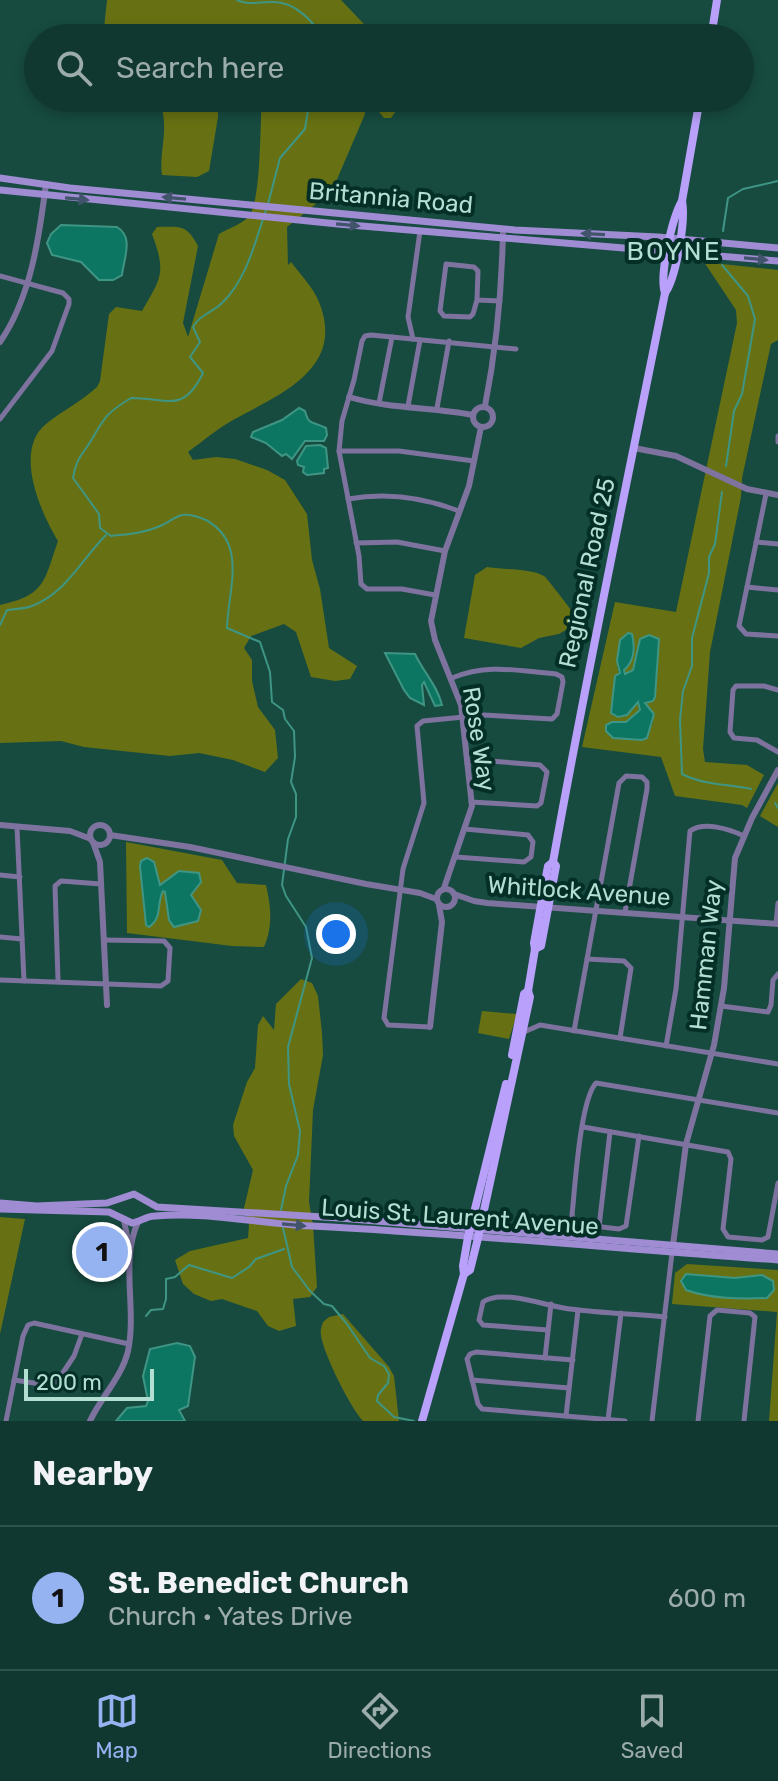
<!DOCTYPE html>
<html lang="en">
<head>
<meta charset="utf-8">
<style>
	:root { --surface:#113830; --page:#1a3f38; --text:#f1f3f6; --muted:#9cacab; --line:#30524c; --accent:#95b2f1 }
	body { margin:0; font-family:Rubik,sans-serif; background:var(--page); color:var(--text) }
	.scale { position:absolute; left:24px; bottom:20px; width:130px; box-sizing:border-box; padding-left:8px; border:4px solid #b3ded2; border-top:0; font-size:22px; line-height:28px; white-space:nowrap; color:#b3ded2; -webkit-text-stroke:6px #042f27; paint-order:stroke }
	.you { position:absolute; left:336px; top:934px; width:28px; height:28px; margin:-20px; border:6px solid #fff; border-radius:50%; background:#1a73e8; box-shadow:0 0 0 12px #1a73e833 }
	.badge { display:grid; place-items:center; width:52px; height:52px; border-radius:50%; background:var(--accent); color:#111; font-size:26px; font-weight:700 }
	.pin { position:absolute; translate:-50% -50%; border:4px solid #fff; box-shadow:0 2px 8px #0006 }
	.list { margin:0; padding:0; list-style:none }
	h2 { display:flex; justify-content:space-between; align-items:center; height:104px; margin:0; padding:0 32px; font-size:34px }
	h2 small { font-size:26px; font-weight:400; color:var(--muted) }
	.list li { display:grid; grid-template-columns:52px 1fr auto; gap:24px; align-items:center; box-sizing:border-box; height:144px; padding:0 32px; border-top:2px solid var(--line) }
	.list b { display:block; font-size:30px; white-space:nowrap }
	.list p { margin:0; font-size:26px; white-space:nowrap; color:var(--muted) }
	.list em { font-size:26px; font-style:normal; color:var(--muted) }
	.icon { flex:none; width:44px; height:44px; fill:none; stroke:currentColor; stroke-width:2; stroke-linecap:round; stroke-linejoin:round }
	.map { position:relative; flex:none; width:778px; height:1421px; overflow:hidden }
	.search { position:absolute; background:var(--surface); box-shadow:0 4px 12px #0003; left:24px; right:24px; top:24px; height:88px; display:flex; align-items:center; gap:20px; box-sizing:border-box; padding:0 28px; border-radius:44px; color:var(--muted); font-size:30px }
	.sheet { height:248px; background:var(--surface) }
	nav { display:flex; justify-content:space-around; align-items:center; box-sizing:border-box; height:112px; border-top:2px solid var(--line); background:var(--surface); font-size:22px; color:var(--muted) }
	nav a { display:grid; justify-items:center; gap:4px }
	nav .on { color:var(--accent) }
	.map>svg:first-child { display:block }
	.green { fill:#677113; fill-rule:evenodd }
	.water { fill:#0d7663; stroke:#3f9584; stroke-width:2 }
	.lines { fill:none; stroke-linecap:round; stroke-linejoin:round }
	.stream { stroke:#3f9584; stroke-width:2 }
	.minor { stroke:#7e729f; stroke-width:5 }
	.tertiary { stroke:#7e729f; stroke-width:6 }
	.secondary { stroke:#9f8cd3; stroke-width:7 }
	.primary { stroke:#b9a0fb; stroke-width:8 }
	.oneway { fill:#42546c }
	.labels { text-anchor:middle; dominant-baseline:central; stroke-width:8; stroke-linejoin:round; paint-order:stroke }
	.street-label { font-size:24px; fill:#b3ded2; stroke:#042f27 }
	.neighbourhood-label { font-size:26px; letter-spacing:2px; fill:#b3ded2; stroke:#042f27 }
</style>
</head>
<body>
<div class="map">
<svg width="778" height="1421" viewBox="0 0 778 1421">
	<rect width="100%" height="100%" fill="#174b40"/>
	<g class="green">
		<polygon points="107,0 341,0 363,23 373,38 103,38"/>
		<path d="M114 98H218V117L209 171 197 177 162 175C159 151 169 130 161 106Z"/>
		<path d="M262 98H364L365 114 332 191 287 227 288 265 291 262C300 274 313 287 319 302 346 369 280 394 233 420 217 429 203 441 188 452L193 460 216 457 235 459 267 470 285 480 307 514 312 560 320 589 329 648 357 666 350 679 335 681 311 677 296 632 284 624 251 636 244 648 252 660V681L258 707 275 730 278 758 265 772 233 760 199 753 170 756 84 747 61 741 0 743V605C46 595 44 581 58 541 41 513 13 451 46 424 62 411 81 402 97 387L100 381 109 314 116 307 142 311C162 277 166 272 152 234L157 227C181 227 186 224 198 246L183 323 188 337 219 234C229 228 246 223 251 213 261 193 260 124 262 98Z"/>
		<polygon points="371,98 395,98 396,111 391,118 384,118 372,103"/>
		<path d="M704 262 778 270V340L771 344 742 478 741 497 710 652 703 749 705 762 747 765 764 775 747 808 742 805 675 796 661 757 582 747 615 602 676 612 737 323 736 310ZM633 641C637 651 632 664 624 669L625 674 633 670 639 648 645 703 653 722 647 737 642 740 613 738 639 711 638 702 627 715 617 665Z"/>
		<path d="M487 567C504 570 529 568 544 576 548 579 570 609 576 616L569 628 559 634 539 638 521 648 464 638 475 575Z"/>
		<polygon points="778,783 778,827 760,816"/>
		<path d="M126 842 222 860 237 883 266 885C271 907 273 926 264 947L232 946 127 933Z"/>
		<polygon points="301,979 312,983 318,996 322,1033 323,1055 313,1110 309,1202 313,1225 317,1287 310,1297 293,1299 296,1326 279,1331 268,1326 257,1311 222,1299 211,1301 194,1294 183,1284 175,1260 190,1251 248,1238 249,1225 244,1208 253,1170 234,1136 233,1125 247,1082 255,1068 258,1025 263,1016 274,1030 276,1004"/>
		<polygon points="482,1011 517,1014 509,1039 478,1033"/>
		<polygon points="0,1217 25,1219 0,1334"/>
		<polygon points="687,1264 778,1270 778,1421 769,1421 777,1312 672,1304 675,1273"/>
		<path d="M343 1314 389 1367 394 1376 399 1421H363C350 1407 323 1353 321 1335 320 1330 322 1326 323 1322L329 1317Z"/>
	</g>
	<g class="water">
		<path d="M61 225 117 227C134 237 124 258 122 275L113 280H99L81 262 52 255 47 243 51 234Z"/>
		<path d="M299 408 305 411C309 426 312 421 326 428L327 435 324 441H305L292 459 286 454 282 456 266 443 251 437 253 432 282 420Z"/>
		<polygon points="320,445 326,448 328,468 324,469 324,473 307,475 303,472 304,467 298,465 297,461 306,446"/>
		<path d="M628 633 632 634C635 647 635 661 624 670L625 674 633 670 640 639 649 635 659 639 655 697 653 701 645 703 654 714 647 738 642 740 613 738 606 731V725L612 722H626L640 710 638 702 627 715 618 717 611 713 615 676 620 673 617 661 620 640Z"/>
		<path d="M385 653 415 654C424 673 437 685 442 705L435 706 424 682 422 685 424 705 410 698 404 690Z"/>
		<path d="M147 858 154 862 160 885 179 871 199 873 201 882 191 895 201 910 198 921 174 927 169 920 165 892 163 891C156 905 163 917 149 927L146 925 140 866 141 861Z"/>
		<path d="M686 1274 735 1278 762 1275 773 1281 774 1290 767 1298C741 1299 711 1299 686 1290L681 1281Z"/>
		<polygon points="177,1343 190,1346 195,1357 188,1406 179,1410 185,1421 116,1421 127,1408 146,1406 148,1401 143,1376 150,1349"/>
	</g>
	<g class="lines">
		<g class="stream">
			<path d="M237 0C249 6 261 1 274 2 295 2 313 21 323 38"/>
			<polyline points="268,204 280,158 305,129 310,98"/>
			<path d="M266 210C255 242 247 279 222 303 213 312 199 315 193 327L200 342 190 357 203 373C183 414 168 398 131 398 108 412 105 416 92 439 82 456 77 456 73 478L99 514 100 528 111 536C127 534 145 533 160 526 168 523 174 517 182 515 190 514 199 517 206 520 248 543 228 590 227 628L260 642 270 672 272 702 283 710 285 719 294 731 295 757 291 782 296 794V817L288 839 282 885 286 896 306 927 312 958 288 1047 289 1084 300 1131 298 1155 286 1186 281 1210"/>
			<polyline points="723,231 728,198 743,189 778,181"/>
			<polyline points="722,265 748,296 755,319 742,394 734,411 726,466"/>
			<path d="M722 492 715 544 709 557V573L692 638V666L683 691 680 720 682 774C703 785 728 784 751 789"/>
			<path d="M0 625 7 610C14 609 25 609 32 606 66 593 82 559 106 535"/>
			<polyline points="775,803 778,808"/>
			<polyline points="283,1228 292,1267 310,1291 324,1304 332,1306 347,1324 370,1358 384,1366 389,1374 388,1383 378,1395 377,1401 394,1417 414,1421"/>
			<polyline points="146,1316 151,1310 163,1309 166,1299 166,1279 175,1277 189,1265 232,1278 249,1267 256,1259 284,1249"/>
		</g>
		<g class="minor">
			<polyline points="0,276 63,293 69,299 69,304 52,351 0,419"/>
			<polyline points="477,300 473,314 470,317 444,316 440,311 446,264 474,267 478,271 477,300 500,301"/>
			<polyline points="413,339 408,317 420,231"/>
			<polyline points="379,403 392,337"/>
			<polyline points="408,406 420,340"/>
			<polyline points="437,408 449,341"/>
			<polyline points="778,436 778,442"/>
			<polyline points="339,451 399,451 474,461"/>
			<polyline points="766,494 739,626 746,634 778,636"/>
			<path d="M348 499C387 492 423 497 459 511"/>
			<polyline points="756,542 778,544"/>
			<polyline points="356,543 397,542 445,551"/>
			<polyline points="747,587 778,590"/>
			<polyline points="435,595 402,589 367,589 361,584 359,556 339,451 342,421 354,380 362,341 365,336 371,335 516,349"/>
			<polyline points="778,690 764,686 736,686 733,690 730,732 734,738 757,740 778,752"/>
			<polyline points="467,763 490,761 540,765 547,772 541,803 537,806 471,802"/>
			<polyline points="17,827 24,981"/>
			<polyline points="456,857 524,862 531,857 533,842 528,835 465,829"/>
			<polyline points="0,875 20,877"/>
			<polyline points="776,924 778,903"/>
			<polyline points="0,937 22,939"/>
			<polyline points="587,959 624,961 631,968 620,1038"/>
			<polyline points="0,980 161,986 168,981 170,948 164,941 104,940"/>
			<polyline points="58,980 55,886 61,881 101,884"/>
			<polyline points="721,1006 768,1012 771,1005 773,980 778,974"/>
			<path d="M430 1027 388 1025 384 1018 403 869 424 803 417 726 423 721 484 715 552 719 557 714 563 682 562 677 556 674C518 671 488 663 452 678"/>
			<polyline points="574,1031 619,783 626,776 642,777 647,782 647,789 625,912"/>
			<polyline points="524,1032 540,1025 778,1064"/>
			<path d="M666 1046 676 989 690 831C704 821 729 829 744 836"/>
			<polyline points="583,1127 728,1152 731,1159 723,1229 728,1237 762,1240 768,1237 778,1183"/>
			<path d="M639 1136 626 1226 619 1229 576 1224 572 1215C575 1188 580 1100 596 1083L778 1113"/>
			<polyline points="599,1227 610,1132"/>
			<path d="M548 1330 483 1325 479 1320 483 1302C501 1288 549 1307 570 1309 601 1313 633 1314 665 1317"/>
			<polyline points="545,1358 551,1304"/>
			<polyline points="573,1360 476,1352 470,1354 467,1359 478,1404 482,1409 625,1421"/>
			<polyline points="14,1380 47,1385 56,1383 74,1356 82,1334"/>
			<polyline points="472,1380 569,1388"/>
			<polyline points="566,1416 578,1310"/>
			<polyline points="608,1420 621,1313"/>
			<polyline points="6,1421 23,1336 28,1325 34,1323 129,1344"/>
			<polyline points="652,1421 672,1253"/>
			<polyline points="698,1421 710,1316 717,1310 750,1313 755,1317 744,1421"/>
		</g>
		<g class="tertiary">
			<path d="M0 342C31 297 39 238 46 184"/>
			<path d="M349 397C389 409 432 407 473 415"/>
			<path d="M485 406C497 345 502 290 503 229"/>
			<circle cx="483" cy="417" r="10"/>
			<polyline points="634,448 676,456 747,489 778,495"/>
			<polyline points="0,825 70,831 91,839"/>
			<circle cx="100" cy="835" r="10"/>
			<polyline points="110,835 190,847 366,884 420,893 436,899"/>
			<polyline points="93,842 100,862 107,1005"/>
			<polyline points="444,888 472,806 461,705 435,640 431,621 445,551 469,486 481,427"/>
			<circle cx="446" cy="898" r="9"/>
			<polyline points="454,894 474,901 487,903 778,924"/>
			<polyline points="430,1027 442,922 439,905"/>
			<polyline points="124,1220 129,1247"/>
			<polyline points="673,1245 686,1144 714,1045 724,988 735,858 752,818 778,770"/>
			<path d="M90 1421C101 1397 122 1377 128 1351 137 1309 120 1261 138 1222"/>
		</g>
		<g class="secondary">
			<polyline points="0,178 70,188 515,230 658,237 778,248"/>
			<polyline points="0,190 338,224 778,261"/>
			<polyline points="0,1203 37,1206 107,1203 134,1194 157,1207 339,1218 778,1254"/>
			<path d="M0 1209 109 1212 132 1223C140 1222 146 1216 155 1216 207 1211 260 1224 312 1226 467 1234 623 1249 778 1260"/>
		</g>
		<g class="primary">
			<polyline points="711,38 717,0"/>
			<path d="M665 293C659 276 672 218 682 201"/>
			<path d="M535 949 541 946 556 866 553 862C587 671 627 483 665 293 676 278 686 220 682 201L700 98"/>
			<polyline points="512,1055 524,994 528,991"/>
			<polyline points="464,1274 463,1266 468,1237 506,1084"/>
			<polyline points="422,1421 464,1274 470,1270 478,1238 530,997 528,991 535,949 534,943 548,866 553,862"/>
		</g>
	</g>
	<defs><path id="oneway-solid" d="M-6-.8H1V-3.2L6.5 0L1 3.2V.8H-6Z" transform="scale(2)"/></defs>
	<g class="oneway">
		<use href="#oneway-solid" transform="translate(174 198) rotate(-175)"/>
		<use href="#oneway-solid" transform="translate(77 199) rotate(5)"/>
		<use href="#oneway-solid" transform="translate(348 225) rotate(5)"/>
		<use href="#oneway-solid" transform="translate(593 234) rotate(-177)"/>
		<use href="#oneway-solid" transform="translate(756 259) rotate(5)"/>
		<use href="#oneway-solid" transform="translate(294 1225) rotate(5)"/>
	</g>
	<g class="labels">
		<g class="street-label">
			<text transform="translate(391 198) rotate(5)">Britannia Road</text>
			<text transform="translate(587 573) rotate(-78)">Regional Road 25</text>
			<text transform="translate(479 739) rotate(81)">Rose Way</text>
			<text transform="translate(579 891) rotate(4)">Whitlock Avenue</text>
			<text transform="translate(706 955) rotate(-84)">Hamman Way</text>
			<text transform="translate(460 1217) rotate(4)">Louis St. Laurent Avenue</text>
		</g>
		<g class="neighbourhood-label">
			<text x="674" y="251">BOYNE</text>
		</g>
	</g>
</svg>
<div class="scale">200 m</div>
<div class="you"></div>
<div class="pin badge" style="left:102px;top:1252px">1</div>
<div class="search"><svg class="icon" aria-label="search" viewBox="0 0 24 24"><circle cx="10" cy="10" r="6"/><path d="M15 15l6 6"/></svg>Search here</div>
</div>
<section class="sheet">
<h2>Nearby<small></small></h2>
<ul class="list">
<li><span class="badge">1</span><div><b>St. Benedict Church</b><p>Church · Yates Drive</p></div><em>600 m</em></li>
</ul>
</section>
<nav>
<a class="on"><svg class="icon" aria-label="map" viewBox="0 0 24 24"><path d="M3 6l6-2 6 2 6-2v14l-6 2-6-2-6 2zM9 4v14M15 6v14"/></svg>Map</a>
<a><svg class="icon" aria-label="directions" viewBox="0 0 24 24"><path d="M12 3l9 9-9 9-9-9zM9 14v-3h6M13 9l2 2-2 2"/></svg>Directions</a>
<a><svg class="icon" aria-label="saved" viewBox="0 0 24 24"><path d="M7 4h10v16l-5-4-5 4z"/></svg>Saved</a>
</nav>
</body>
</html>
